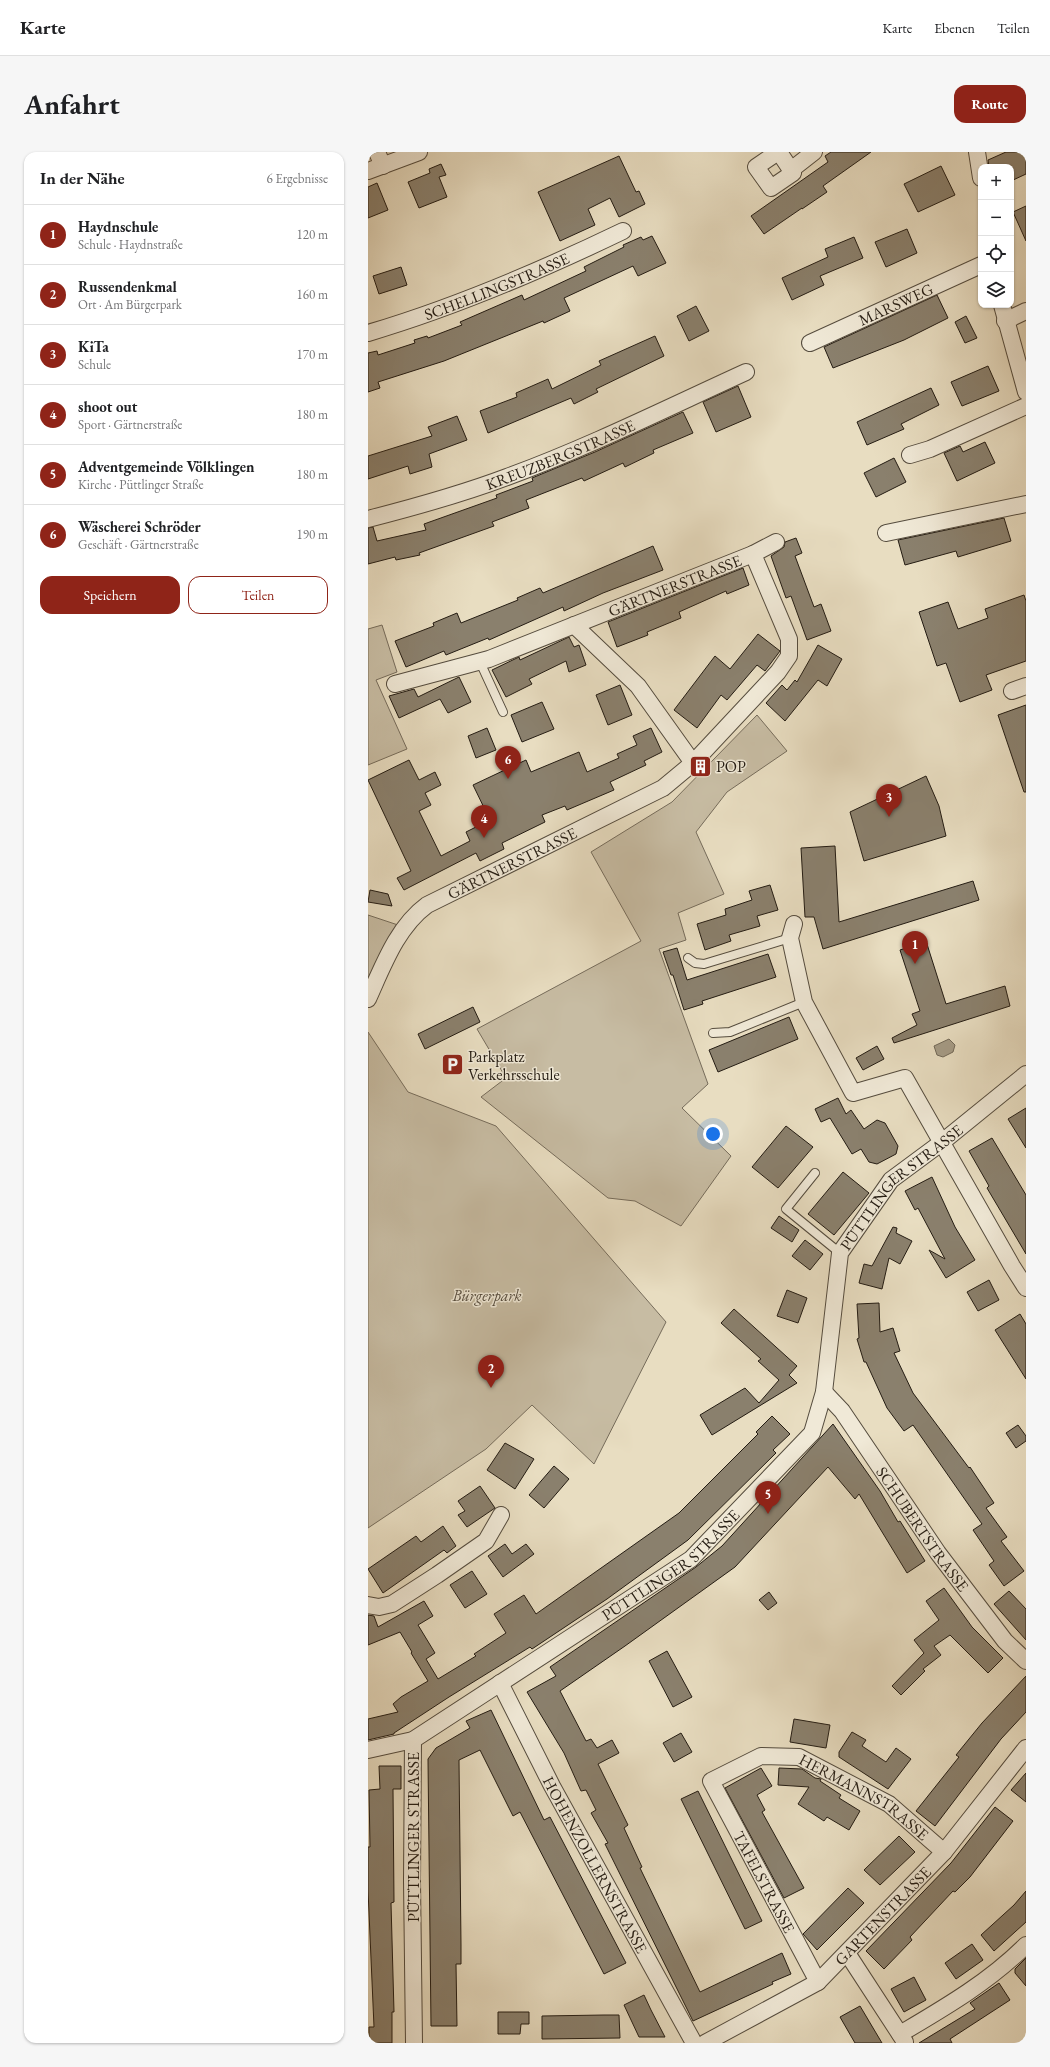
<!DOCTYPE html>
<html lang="de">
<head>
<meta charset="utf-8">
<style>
	:root { --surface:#fff; --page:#f6f6f6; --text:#202124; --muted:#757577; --line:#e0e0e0; --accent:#8f2418 }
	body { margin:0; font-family:"EB Garamond",serif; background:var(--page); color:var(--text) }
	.controls { position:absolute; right:12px; top:12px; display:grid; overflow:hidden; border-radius:8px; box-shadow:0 1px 3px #0004 }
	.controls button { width:36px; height:36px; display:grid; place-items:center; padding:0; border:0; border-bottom:1px solid var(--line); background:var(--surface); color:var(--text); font:20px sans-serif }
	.you { position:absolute; left:345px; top:982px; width:14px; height:14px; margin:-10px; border:3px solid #fff; border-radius:50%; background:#1a73e8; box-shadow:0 0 0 6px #1a73e833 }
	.badge { display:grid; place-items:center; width:26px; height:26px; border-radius:50%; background:var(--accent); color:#fff; font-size:13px; font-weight:700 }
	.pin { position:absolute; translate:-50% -33px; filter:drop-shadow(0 1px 2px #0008) }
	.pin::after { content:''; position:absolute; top:21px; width:14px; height:12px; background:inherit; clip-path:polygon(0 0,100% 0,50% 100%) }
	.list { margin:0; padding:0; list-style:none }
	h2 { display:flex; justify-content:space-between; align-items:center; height:52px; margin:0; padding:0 16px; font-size:17px }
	h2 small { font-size:13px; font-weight:400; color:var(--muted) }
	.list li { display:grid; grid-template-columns:26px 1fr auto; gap:12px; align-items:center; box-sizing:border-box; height:60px; padding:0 16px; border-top:1px solid var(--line) }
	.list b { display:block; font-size:15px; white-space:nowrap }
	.list p { margin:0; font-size:13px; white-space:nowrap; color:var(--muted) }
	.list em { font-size:13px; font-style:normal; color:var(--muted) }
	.actions { display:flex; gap:8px; padding:12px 16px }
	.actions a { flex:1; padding:9px 0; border:1px solid var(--accent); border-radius:12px; text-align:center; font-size:14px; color:var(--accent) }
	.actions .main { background:var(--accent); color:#fff }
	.icon { flex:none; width:22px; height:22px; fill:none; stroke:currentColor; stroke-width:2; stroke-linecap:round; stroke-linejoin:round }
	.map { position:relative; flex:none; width:658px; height:1891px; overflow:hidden; border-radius:12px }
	header { display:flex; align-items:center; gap:24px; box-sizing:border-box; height:56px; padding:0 20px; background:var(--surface); border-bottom:1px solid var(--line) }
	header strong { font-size:19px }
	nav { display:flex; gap:22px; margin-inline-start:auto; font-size:14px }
	.intro { display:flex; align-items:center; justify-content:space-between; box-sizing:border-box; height:96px; padding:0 24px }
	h1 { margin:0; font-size:28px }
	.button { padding:10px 18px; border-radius:12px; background:var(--accent); color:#fff; font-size:14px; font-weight:700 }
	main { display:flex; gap:24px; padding:0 24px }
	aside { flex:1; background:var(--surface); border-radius:12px; box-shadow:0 1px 3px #0004 }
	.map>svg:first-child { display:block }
	.green { fill:#c7bca3; stroke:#766c5b }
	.water { fill:#a59b86; stroke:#716858 }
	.building { fill:#8a806d; stroke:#241c13 }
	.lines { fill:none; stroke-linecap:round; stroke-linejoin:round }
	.lane-casing { stroke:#554c3e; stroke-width:10 }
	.street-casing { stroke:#554c3e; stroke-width:18 }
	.lane { stroke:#f0e9d7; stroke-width:8 }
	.street { stroke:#f0e9d7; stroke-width:16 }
	.labels { text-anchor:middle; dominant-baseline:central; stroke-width:3; stroke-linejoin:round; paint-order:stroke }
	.street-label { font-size:16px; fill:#241c13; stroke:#f0e9d7 }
	.poi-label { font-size:16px; fill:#241c13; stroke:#f0e9d7; text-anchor:start }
	.park-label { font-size:16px; font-style:italic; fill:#554c3e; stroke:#f0e9d7 }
</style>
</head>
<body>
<header>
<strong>Karte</strong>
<nav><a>Karte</a><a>Ebenen</a><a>Teilen</a></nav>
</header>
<div class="intro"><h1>Anfahrt</h1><a class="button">Route</a></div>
<main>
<aside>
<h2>In der Nähe<small>6 Ergebnisse</small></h2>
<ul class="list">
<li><span class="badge">1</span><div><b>Haydnschule</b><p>Schule · Haydnstraße</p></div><em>120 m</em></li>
<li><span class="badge">2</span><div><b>Russendenkmal</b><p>Ort · Am Bürgerpark</p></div><em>160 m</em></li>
<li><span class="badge">3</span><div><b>KiTa</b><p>Schule</p></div><em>170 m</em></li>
<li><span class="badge">4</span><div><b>shoot out</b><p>Sport · Gärtnerstraße</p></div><em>180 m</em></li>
<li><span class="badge">5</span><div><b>Adventgemeinde Völklingen</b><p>Kirche · Püttlinger Straße</p></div><em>180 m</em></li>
<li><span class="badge">6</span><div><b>Wäscherei Schröder</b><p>Geschäft · Gärtnerstraße</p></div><em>190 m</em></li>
</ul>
<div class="actions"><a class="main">Speichern</a><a>Teilen</a></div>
</aside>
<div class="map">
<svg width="658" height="1891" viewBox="0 0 658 1891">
	<rect width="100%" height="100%" fill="#e8ddc1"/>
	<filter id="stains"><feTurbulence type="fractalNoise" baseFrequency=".005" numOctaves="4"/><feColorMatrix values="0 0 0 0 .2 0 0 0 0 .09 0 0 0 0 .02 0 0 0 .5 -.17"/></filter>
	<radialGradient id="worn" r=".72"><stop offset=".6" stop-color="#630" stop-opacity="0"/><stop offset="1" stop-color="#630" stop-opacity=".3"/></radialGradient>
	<g class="green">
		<polygon points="14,473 29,520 8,528 39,597 0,613 0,477"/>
		<polygon points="389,563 419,599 359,640 328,680 356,742 310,761 318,788 291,797 340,932 314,956 363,1004 313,1074 267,1049 240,1046 113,945 138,926 109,877 273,789 223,700 304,650"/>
		<polygon points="0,763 30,773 0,832"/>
		<polygon points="0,880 40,940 128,974 298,1170 226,1312 164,1253 118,1297 0,1376"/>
	</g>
	<polygon class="water" points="581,887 587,893 585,900 575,905 569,903 566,894"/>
	<g class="building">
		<polygon points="463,0 503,0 455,34 459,40 434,57 434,56 396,82 383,64 460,10 457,4"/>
		<polygon points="638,0 658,0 658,22 643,29 643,15 621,15 620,8"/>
		<polygon points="251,4 268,40 271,39 277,52 251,65 242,46 220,57 227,73 192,89 170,40"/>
		<polygon points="73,12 78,23 71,25 79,45 51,56 40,30 62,21 61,17"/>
		<polygon points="573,14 587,43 550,60 536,32"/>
		<polygon points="9,31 20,58 0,66 0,35"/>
		<polygon points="658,54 658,89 645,60"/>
		<polygon points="539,77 549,101 518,115 507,90"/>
		<polygon points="284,84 298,111 270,124 265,114 196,146 202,159 176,171 175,169 76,209 10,230 12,236 0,240 0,201 9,199 10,203 47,191 46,188 59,184 60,186 94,173 92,170 154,143 156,148 218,119 216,115 256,95 255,93 273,85 275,88"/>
		<polygon points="486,85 495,106 452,124 456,133 424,148 414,126 460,105 457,97"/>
		<polygon points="33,115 39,133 11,142 5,124"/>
		<polygon points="569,143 580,166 536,188 465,216 456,195"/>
		<polygon points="328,154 341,179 321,189 309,164"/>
		<polygon points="598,164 609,186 597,191 587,170"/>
		<polygon points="287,184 296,204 228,237 230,240 206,252 203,246 120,281 112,259 149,245 148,241 180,227 184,237 233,213 231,209"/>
		<polygon points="620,214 631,239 594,254 583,230"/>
		<polygon points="370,234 383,265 348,280 335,250"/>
		<polygon points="563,236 571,253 533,272 536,277 499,293 489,270"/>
		<polygon points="315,260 325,281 285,298 286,301 257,315 255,311 216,329 214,326 158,348 161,356 124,370 126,374 51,401 52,403 28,408 27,405 0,412 0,376 5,375 9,389 58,378 56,372 129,346 128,343 165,329 164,326 227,300"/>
		<polygon points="89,264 99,288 61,302 64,315 42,322 40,314 0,327 0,304 64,284 60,275"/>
		<polygon points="617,290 627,311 589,329 576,301 592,294 595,300"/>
		<polygon points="526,306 538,330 508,345 496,321"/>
		<polygon points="636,366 643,389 590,405 588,399 537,413 530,388"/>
		<polygon points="428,386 434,401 427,404 446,455 453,452 463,479 439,488 423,444 418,446 403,404 416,395 417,390"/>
		<polygon points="285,394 295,418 235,441 196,459 195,455 121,488 120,486 78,503 76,499 38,515 27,489 66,474 65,471 89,461 93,471 150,448 149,446 172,436 175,441"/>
		<polygon points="375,416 381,433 359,442 358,439 311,460 313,466 279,480 280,483 249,495 240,470"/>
		<polygon points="656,443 658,449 658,509 618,523 624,538 592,550 578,511 569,514 551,460 580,450 590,477 620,466 617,457"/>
		<polygon points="390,482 412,499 397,519 389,513 359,548 353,543 329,576 306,558 347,504 362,517"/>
		<polygon points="201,485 206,495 211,493 218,513 201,520 198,509 161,527 164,532 138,545 124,518 151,505 152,508"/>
		<polygon points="450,493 474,507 459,534 450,528 417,569 398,551 414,533 419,538 427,528 429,530"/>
		<polygon points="91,525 103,550 80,561 72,547 31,566 21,544 46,537 50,545"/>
		<polygon points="252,533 264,563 240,573 228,543"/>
		<polygon points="174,550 186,577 154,590 143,563"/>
		<polygon points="658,553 658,640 656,640 630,563"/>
		<polygon points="119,576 128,598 108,606 100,584"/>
		<polygon points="283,576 294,600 276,609 278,613 242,630 246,638 199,658 197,654 174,663 177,670 134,691 136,697 112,709 108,701 36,738 29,726 43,719 0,628 41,608 51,628 67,620 73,633 57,641 63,653 51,659 73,704 102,689 98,680 122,668 105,633 158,608 163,620 211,600 219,620 251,606 249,602 269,593 265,584"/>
		<polygon points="558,624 571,654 578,684 496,709 482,660"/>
		<polygon points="467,694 471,770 605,729 611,748 455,797 446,765 437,765 433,696"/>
		<polygon points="402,733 410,758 389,764 392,774 361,783 363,789 337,798 329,772 358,763 357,757 384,748 381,739"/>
		<polygon points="2,738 20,742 24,754 0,750"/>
		<polygon points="558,789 578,852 637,834 642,854 526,891 524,886 549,873 544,862 552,859 532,798"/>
		<polygon points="309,796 319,828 400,802 408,825 334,849 335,852 316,858 305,823 303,823 295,800"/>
		<polygon points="105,855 112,870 57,897 50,882"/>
		<polygon points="421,865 430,887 350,920 341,898"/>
		<polygon points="509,894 516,907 495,918 488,906"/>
		<polygon points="470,946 478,962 483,958 496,977 509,968 517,971 530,994 528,1002 509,1012 501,1010 493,997 484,1002 462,966 453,970 447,957"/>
		<polygon points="658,956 658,996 640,967"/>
		<polygon points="418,974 445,995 410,1036 384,1015"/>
		<polygon points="624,986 658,1043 658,1102 619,1036 621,1034 601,999"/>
		<polygon points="475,1020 501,1041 466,1083 440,1062"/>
		<polygon points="564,1025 587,1075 607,1108 578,1126 561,1098 577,1107 550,1056 547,1058 537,1039"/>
		<polygon points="411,1064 431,1078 424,1090 403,1076"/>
		<polygon points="525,1075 529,1076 528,1081 544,1089 532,1112 521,1106 514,1137 491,1131 496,1112 504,1114"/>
		<polygon points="437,1088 455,1102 442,1118 424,1104"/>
		<polygon points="621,1128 631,1148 610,1159 599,1140"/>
		<polygon points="419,1138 439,1146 430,1171 409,1164"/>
		<polygon points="511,1151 512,1180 525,1176 532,1199 526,1201 545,1241 601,1316 602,1315 626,1351 618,1356 639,1385 633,1389 656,1419 636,1434 621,1413 626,1409 605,1378 614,1372 545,1273 536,1279 519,1256 498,1210 496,1210 489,1187 491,1186 489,1152"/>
		<polygon points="366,1157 429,1214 421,1223 429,1231 344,1283 332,1263 377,1236 391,1251 411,1228 390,1209 393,1207 353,1171"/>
		<polygon points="652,1162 658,1172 658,1227 627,1178"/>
		<polygon points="404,1264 422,1282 405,1298 408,1301 320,1388 239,1447 164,1497 162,1495 81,1545 26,1581 26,1582 0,1588 0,1567 30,1560 25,1552 33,1545 60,1529 43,1501 44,1500 32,1480 0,1493 0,1463 6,1464 10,1475 56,1449 65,1464 50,1473 67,1501 58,1507 70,1527 108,1504 106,1502 138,1481 126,1462 156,1443 168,1462 311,1361 390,1282 388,1280"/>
		<polygon points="465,1272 512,1339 530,1370 532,1369 557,1409 539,1421 491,1342 487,1347 460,1315 367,1415 257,1494 192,1539 218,1589 223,1587 229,1596 244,1588 251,1601 230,1612 260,1673 256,1676 274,1715 272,1716 332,1840 414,1801 423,1822 404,1830 405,1832 325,1869 237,1692 240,1691 223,1661 228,1658 218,1638 213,1639 196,1601 159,1540 188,1524 182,1515 328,1415 354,1394"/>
		<polygon points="650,1273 658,1284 658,1289 648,1296 638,1281"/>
		<polygon points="137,1291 166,1307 147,1337 119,1318"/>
		<polygon points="186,1314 201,1327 176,1356 161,1343"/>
		<polygon points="112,1334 127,1356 99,1375 90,1363 97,1359 90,1349"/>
		<polygon points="75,1374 88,1394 79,1401 76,1398 15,1441 0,1417 48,1384 53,1390"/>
		<polygon points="137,1392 144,1402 158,1392 166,1402 135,1425 120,1404"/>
		<polygon points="104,1419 119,1442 97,1456 82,1433"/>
		<polygon points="576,1436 604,1475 635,1506 620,1521 582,1483 566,1494 573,1503 555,1517 557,1519 533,1543 524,1534 556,1501 546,1488 571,1468 558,1449"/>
		<polygon points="641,1439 658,1457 658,1488 626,1452"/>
		<polygon points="401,1440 409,1451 400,1458 391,1448"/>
		<polygon points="299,1499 324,1545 305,1555 281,1509"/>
		<polygon points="658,1524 658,1560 633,1587 567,1674 548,1659 591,1605 588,1603 614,1571"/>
		<polygon points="123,1558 176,1668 182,1665 258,1811 236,1822 152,1660 145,1664 112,1598 91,1608 93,1793 93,1812 88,1812 89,1874 63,1874 60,1607 68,1596 102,1576 98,1569"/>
		<polygon points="426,1567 462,1573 458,1596 422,1590"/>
		<polygon points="484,1580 498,1588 494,1594 518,1610 528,1596 543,1607 520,1637 471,1605 471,1600"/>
		<polygon points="313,1581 324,1600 306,1610 295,1591"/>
		<polygon points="11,1614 33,1614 33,1637 25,1637 26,1750 23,1751 26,1860 24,1860 24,1891 1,1891 1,1875 6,1875 0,1738 0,1695 2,1695 1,1638 12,1637"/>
		<polygon points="393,1616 404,1634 389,1643 397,1658 394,1660 436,1736 416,1746 357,1636"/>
		<polygon points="411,1616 434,1617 447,1626 453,1627 452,1629 473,1643 471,1646 492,1659 481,1678 459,1665 456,1669 430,1652 441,1635 410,1633"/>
		<polygon points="658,1621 658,1650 643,1638"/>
		<polygon points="330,1639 394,1769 377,1777 313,1647"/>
		<polygon points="627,1655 645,1669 602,1725 587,1740 585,1739 542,1785 544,1788 516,1817 498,1799 583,1711"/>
		<polygon points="531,1684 547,1700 512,1733 496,1718"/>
		<polygon points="480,1736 496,1751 449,1798 435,1782"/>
		<polygon points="658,1739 658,1770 626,1799 613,1783 646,1753"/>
		<polygon points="604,1792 615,1808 588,1827 577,1811"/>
		<polygon points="658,1806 658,1834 647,1821 647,1817"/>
		<polygon points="546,1825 558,1848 536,1860 523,1837"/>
		<polygon points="631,1831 642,1848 582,1887 584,1891 551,1891 607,1857 602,1851"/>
		<polygon points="276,1843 283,1858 297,1885 271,1885 256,1853"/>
		<polygon points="492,1854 514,1891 487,1891 472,1865"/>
		<polygon points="130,1860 161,1860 161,1872 153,1872 152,1882 130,1882"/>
		<polygon points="236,1863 251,1863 252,1886 174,1887 174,1864"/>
	</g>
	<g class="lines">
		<defs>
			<g id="lane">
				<polyline points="112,510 135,560"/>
				<polyline points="320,806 327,811 336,812 422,786"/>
				<polyline points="345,881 362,880 436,850"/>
				<polyline points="447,1021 418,1057 472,1101"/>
			</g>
			<g id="street">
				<polyline points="9,0 15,14"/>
				<polyline points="410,0 388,15 403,36 425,21 411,0"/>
				<polyline points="609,0 613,26"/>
				<polyline points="423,18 446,0"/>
				<polyline points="0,19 51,0"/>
				<polyline points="634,153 658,240"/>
				<polyline points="637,169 658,159"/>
				<path id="s1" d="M0 181C88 155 172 119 255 79"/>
				<path id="s2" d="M442 191 613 113"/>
				<polyline points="542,303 562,297 658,254"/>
				<path id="s3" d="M0 367C47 355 94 342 139 325 221 295 299 256 378 220"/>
				<polyline points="518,381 658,352"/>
				<polyline points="206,473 270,534 325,611"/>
				<path id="s4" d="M27 532 121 507 385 402"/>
				<polyline points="644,539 658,534"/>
				<polyline points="426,772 422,786 436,850 485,941 537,926 644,1114 658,1136"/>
				<path id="s5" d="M0 847C15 814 29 775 59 753L295 636 325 611 410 520 421 504V487L385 402 408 390"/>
				<path id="s6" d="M456 1240 474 1259 570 1401 637 1489 658 1509"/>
				<polyline points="0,1453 11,1455 24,1452 69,1423 118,1389 133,1363"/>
				<path id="s7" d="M132 1531 184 1634 326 1891"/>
				<polyline points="45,1588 44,1729 46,1891"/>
				<path id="s8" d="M0 1598 45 1588 323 1407 444 1281 456 1240 472 1101 523 1028 573 991 658 922"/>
				<polyline points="479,1801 537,1890"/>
				<path id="s9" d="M450 1830 343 1629 393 1604 431 1605 521 1652 576 1700"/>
				<path d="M532 1882C576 1856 621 1830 658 1793"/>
				<path id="s10" d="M337 1891 450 1830 576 1700 658 1596"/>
			</g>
		</defs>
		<use href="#lane" class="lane-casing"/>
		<use href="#street" class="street-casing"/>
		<use href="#lane" class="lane"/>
		<use href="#street" class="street"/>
	</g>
	<defs>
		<symbol id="building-square" viewBox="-11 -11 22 22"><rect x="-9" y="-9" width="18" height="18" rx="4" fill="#8f2418" stroke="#f0e9d7"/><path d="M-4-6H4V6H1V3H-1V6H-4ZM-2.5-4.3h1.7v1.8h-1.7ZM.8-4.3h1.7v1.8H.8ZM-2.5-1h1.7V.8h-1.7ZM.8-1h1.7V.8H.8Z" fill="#fff"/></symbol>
		<symbol id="parking-square" viewBox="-11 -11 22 22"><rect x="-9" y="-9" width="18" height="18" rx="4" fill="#8f2418" stroke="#f0e9d7"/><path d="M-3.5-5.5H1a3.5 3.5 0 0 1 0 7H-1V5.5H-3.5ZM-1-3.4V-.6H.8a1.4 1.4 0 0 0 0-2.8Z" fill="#fff"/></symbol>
	</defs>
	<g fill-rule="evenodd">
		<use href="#building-square" x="320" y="602" width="25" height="25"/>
		<use href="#parking-square" x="72" y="900" width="25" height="25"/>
	</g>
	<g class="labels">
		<g class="street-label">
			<text stroke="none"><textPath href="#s1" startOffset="137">SCHELLINGSTRASSE</textPath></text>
			<text stroke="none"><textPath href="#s2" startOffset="94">MARSWEG</textPath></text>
			<text stroke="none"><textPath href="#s3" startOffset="203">KREUZBERGSTRASSE</textPath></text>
			<text stroke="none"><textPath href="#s4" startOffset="297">GÄRTNERSTRASSE</textPath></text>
			<text stroke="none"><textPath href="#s5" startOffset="207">GÄRTNERSTRASSE</textPath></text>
			<text stroke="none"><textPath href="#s8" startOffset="826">PÜTTLINGER STRASSE</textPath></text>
			<text stroke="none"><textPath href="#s6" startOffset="169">SCHUBERTSTRASSE</textPath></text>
			<text stroke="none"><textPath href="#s8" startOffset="358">PÜTTLINGER STRASSE</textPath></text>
			<text stroke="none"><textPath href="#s9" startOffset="398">HERMANNSTRASSE</textPath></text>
			<text transform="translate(45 1685) rotate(-90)">PÜTTLINGER STRASSE</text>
			<text stroke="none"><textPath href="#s7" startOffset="205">HOHENZOLLERNSTRASSE</textPath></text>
			<text transform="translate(396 1730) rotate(62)">TAFELSTRASSE</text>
			<text stroke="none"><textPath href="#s10" startOffset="221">GARTENSTRASSE</textPath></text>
		</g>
		<g class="poi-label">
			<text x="348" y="614">POP</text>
			<text x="100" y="904">Parkplatz<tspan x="100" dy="18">Verkehrsschule</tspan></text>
		</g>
		<g class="park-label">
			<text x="119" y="1143">Bürgerpark</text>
		</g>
	</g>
	<rect width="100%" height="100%" filter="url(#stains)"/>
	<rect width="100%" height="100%" fill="url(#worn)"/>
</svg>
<div class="controls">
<button>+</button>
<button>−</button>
<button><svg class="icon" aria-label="locate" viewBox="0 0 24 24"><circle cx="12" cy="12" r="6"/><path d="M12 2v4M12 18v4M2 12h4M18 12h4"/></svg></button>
<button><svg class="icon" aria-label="layers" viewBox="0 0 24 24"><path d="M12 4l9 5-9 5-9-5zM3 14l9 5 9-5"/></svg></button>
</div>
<div class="you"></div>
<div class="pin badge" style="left:547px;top:812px">1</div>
<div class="pin badge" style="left:123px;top:1236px">2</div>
<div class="pin badge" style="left:521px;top:665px">3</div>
<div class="pin badge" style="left:116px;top:686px">4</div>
<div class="pin badge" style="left:400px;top:1362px">5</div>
<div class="pin badge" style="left:140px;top:627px">6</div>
</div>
</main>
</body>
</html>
